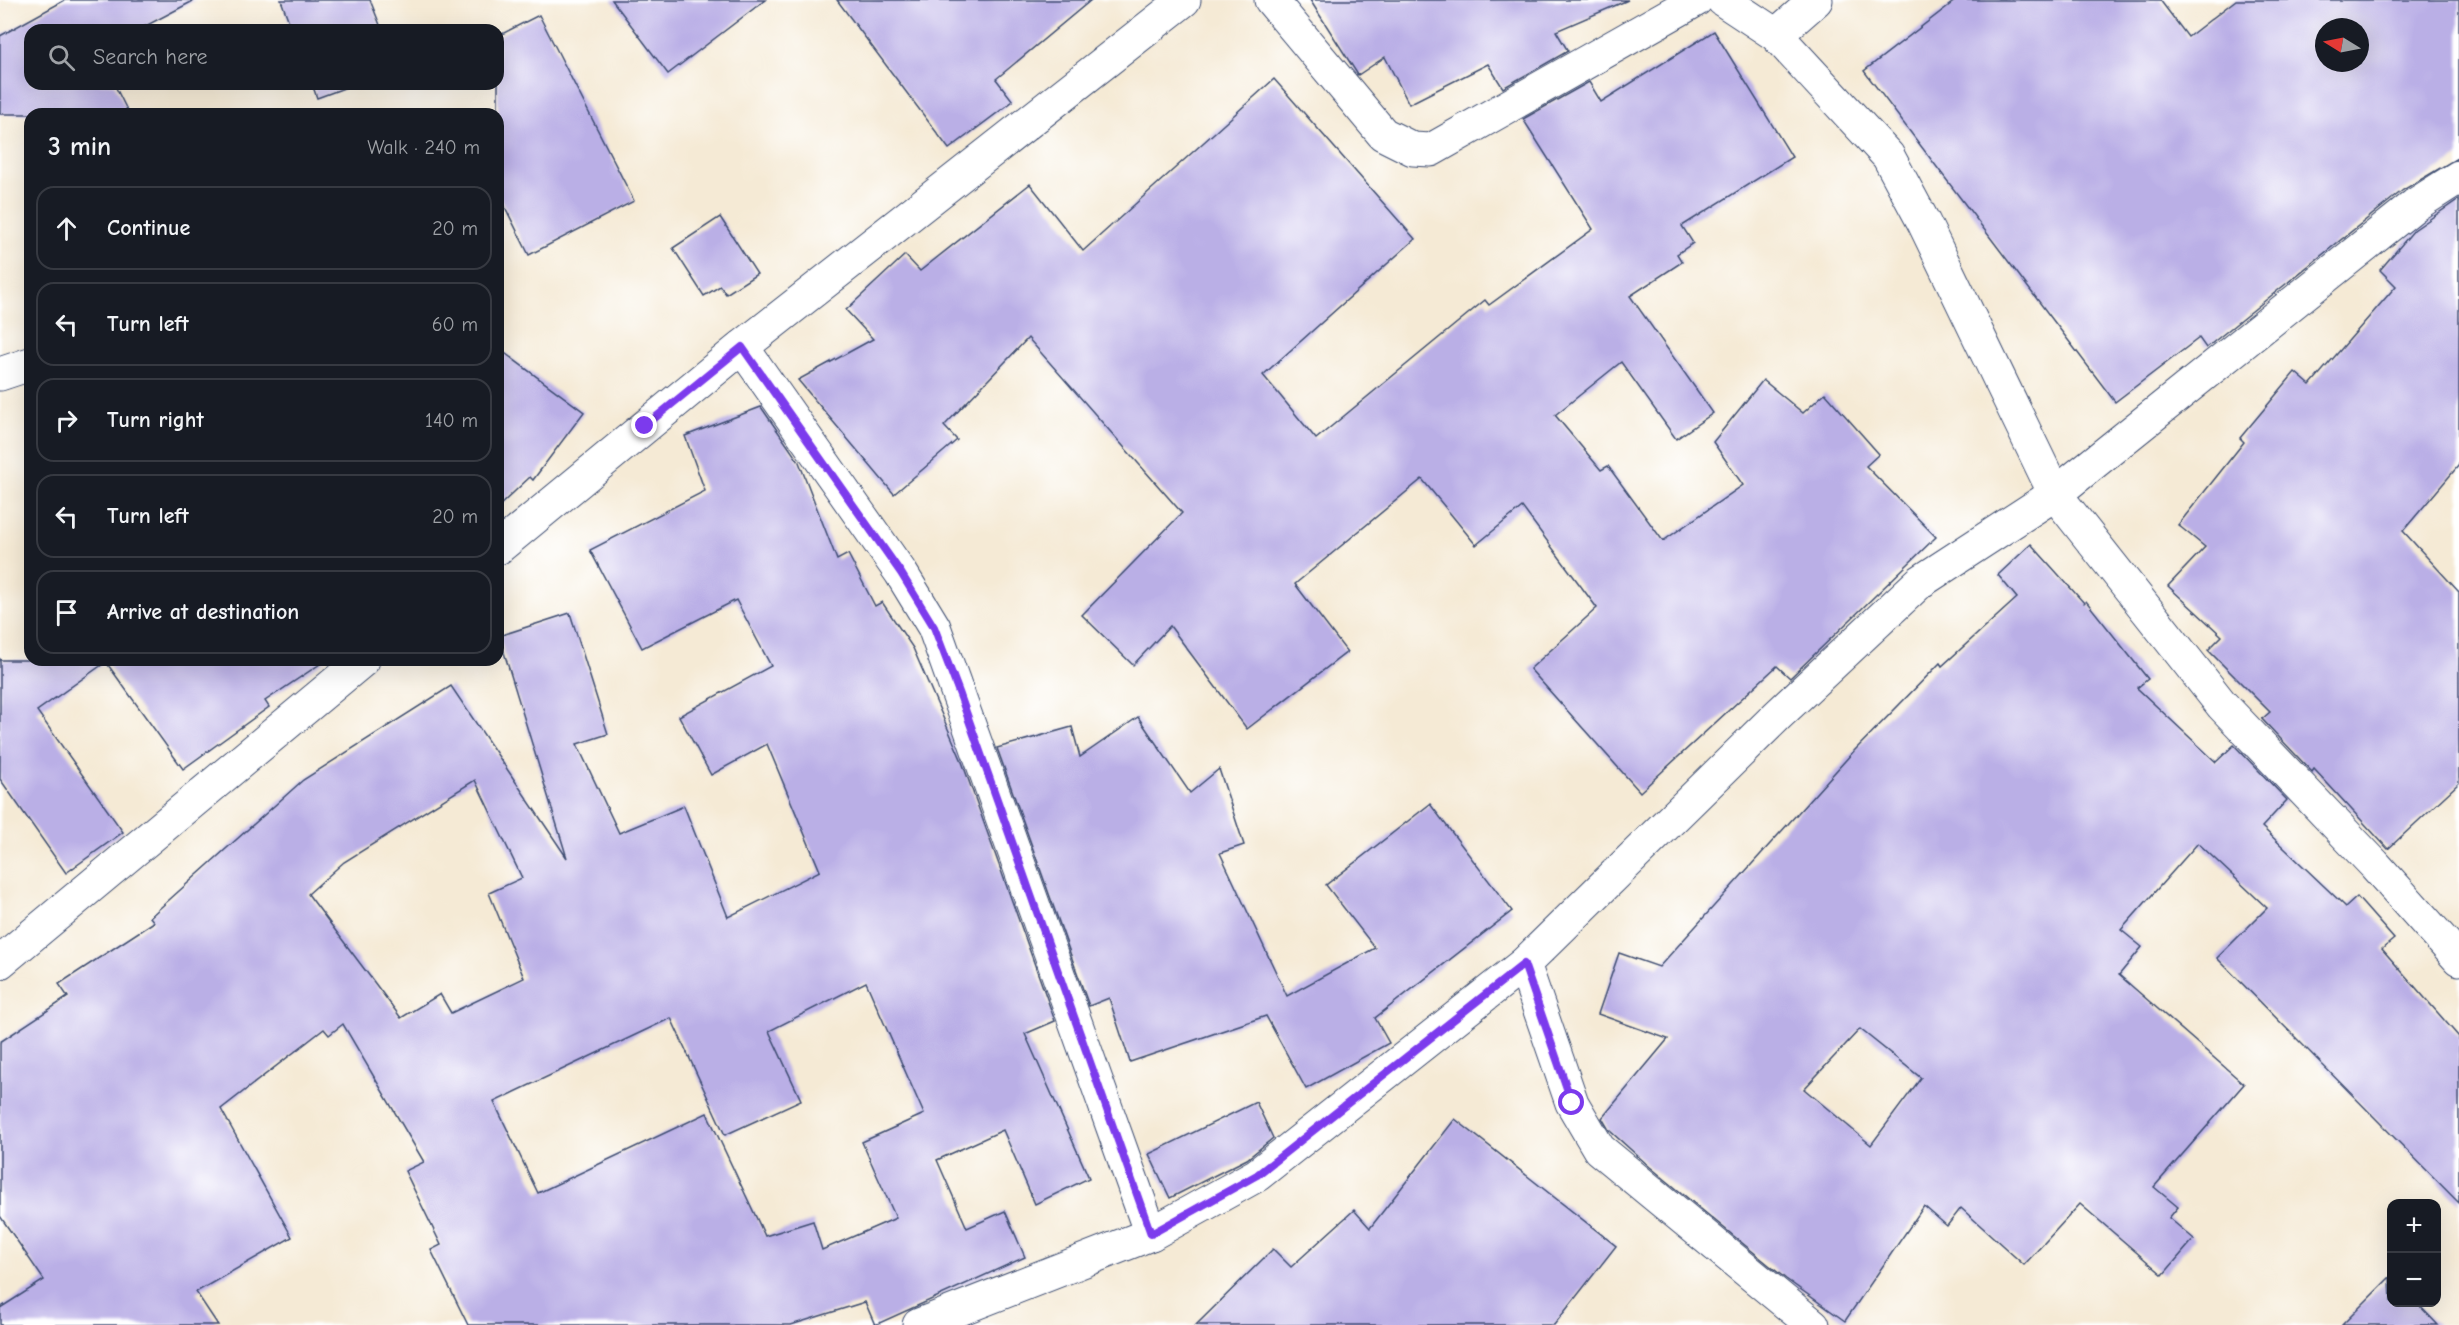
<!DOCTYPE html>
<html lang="en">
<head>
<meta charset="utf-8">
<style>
	:root { --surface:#171b24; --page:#242831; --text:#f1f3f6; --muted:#9ea1a6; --line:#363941 }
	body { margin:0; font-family:"Comic Neue",sans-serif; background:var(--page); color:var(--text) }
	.controls { position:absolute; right:18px; bottom:18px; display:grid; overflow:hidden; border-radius:12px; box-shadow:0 6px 24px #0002 }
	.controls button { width:54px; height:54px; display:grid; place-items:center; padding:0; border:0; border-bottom:2px solid var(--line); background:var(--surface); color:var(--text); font:30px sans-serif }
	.compass { position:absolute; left:2315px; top:18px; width:54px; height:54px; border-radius:50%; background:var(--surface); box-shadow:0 6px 24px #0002; rotate:280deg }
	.stop { position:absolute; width:18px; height:18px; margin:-14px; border:4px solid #7c3aed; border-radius:50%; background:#fff }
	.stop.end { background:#7c3aed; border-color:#fff; box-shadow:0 2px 6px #0008 }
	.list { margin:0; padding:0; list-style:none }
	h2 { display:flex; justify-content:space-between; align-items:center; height:78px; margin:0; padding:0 24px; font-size:26px }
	h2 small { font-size:20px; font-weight:400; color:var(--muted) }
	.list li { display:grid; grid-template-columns:39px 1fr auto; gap:18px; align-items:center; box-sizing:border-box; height:84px; margin:0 12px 12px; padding:0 12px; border:2px solid var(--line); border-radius:18px }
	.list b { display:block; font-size:22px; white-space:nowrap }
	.list em { font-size:20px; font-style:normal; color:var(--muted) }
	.icon { flex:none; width:33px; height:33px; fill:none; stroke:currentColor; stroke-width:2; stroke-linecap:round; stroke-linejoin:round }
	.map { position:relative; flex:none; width:2459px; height:1325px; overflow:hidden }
	.search { position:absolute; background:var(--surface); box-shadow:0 6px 24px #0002; left:24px; top:24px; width:480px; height:66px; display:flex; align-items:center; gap:15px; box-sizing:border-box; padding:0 21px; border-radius:18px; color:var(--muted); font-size:22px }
	.panel { position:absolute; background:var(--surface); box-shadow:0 6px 24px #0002; left:24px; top:108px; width:480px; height:558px; border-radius:18px }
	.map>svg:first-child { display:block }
	.building { fill:#baafe6; fill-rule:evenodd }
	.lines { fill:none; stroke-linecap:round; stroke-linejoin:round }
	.minor-casing { stroke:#3c4b70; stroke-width:35 }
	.minor { stroke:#fff; stroke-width:33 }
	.route { stroke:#7c3aed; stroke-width:8 }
</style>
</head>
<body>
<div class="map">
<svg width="2459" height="1325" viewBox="0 0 2459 1325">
	<rect width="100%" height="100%" fill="#fff"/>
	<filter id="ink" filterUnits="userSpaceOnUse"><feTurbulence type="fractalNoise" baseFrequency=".0167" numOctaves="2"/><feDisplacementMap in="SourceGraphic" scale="12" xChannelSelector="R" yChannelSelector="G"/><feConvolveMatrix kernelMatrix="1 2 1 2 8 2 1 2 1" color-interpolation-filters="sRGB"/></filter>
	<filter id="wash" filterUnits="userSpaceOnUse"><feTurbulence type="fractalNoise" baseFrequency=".008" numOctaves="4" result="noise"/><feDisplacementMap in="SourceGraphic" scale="24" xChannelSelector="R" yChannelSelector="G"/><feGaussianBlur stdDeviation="1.35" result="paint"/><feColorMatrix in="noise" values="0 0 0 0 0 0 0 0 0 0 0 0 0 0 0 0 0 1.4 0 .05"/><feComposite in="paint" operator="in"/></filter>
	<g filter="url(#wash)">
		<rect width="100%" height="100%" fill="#f5ead5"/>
		<g id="blocks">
			<g class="building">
				<polygon points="65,0 195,0 138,30 30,30 30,84 114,84 129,114 0,114 0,36"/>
				<polygon points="281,0 370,0 382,30 292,30"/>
				<polygon points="612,0 765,0 668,74"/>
				<polygon points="837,0 1091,0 996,79 1013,101 949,149"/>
				<polygon points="1310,0 1628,0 1556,31 1568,51 1503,88 1488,64 1409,104 1385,57 1358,75"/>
				<path d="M1956 0H2160L2188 37 2236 0H2459V157L2403 190 2206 348 2199 338 2115 402 1864 71ZM2324 27H2360V63H2324Z"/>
				<polygon points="539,15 634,201 529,255 498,193 498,36"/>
				<polygon points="1714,31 1792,157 1682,226 1693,243 1677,254 1682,262 1630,296 1713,413 1676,439 1621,362 1555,415 1601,470 1608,466 1663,541 1743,485 1713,442 1763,380 1803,413 1825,393 1879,454 1866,466 1936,537 1790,678 1777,666 1640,792 1530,669 1597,608 1522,507 1476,545 1422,479 1295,584 1347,652 1247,729 1170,626 1133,665 1082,615 1182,513 1028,338 944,426 957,440 894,494 798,380 873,339 846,310 905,255 920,271 1030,184 1083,251 1274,79 1415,239 1263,375 1316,439 1485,300 1489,305 1593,229 1523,119 1589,82 1601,102"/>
				<polygon points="312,84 355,84 317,98"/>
				<polygon points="2459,199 2459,465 2403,531 2459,592 2459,783 2388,849 2314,769 2312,772 2262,719 2270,712 2208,650 2222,636 2168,586 2205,547 2178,525 2244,442 2240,438 2295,372 2310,385 2396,286 2380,270 2414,230"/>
				<polygon points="720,217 757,274 726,294 720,286 704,296 673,248"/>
				<polygon points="498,348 584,412 533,480 530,477 498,507"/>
				<path d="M761 407 799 462 837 560 848 554 875 606 882 602 913 648 961 759 1055 1021 1025 1034 1089 1178 1035 1204 1003 1130 937 1160 967 1228 1005 1211 1025 1257 875 1325 865 1302 791 1325H468L431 1250 441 1245 405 1171 424 1162 343 1024 329 1035 324 1029 221 1109 292 1237 196 1292 218 1325H0V1308L44 1280 0 1216V1042L68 997 59 984 154 922 150 917 303 780 451 686 567 858 499 636 570 613 608 734 577 744 619 833 684 806 728 917 820 871 767 744 711 775 679 716 771 666 736 600 642 648 590 550 705 491 685 436ZM475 780 522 878 489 893 524 978 451 1013 440 994 401 1018 308 894 344 862ZM866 982 924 1114 862 1142 896 1218 822 1250 813 1221 765 1236 707 1113 538 1193 494 1102 671 1018 725 1135 801 1100 769 1031Z"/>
				<path d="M2031 544 2084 603 2086 601 2148 679 2137 688 2216 762 2234 745 2287 800 2262 827 2346 907 2357 897 2394 939 2382 949 2459 1037V1203L2217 958 2267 908 2198 843 2121 930 2142 947 2119 975 2244 1084 2154 1187 2178 1207 2169 1218 2194 1239 2163 1275 2080 1204 2024 1265 1961 1208 1947 1226 1924 1206 1845 1321 1786 1279 1650 1167 1609 1130 1602 1118 1668 1039 1598 1014 1619 953 1659 967 1854 751 1940 663 1942 666 2017 598 1998 575ZM1860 1029 1921 1078 1871 1145 1804 1089Z"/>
				<polygon points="0,659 1,660 326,660 265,701 269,707 183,769 106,662 37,711 123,832 66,873 0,779"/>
				<polygon points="1138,717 1190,793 1219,769 1244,845 1220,853 1287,996 1375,948 1326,885 1430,804 1512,911 1375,1018 1389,1043 1306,1089 1266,1016 1130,1062 1109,998 1089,1006 997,748 1072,727 1080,757"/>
				<polygon points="1256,1102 1273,1138 1247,1159 1170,1198 1149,1154"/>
				<polygon points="1455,1119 1616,1246 1554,1325 1196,1325 1273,1249 1291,1267 1354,1210 1370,1228"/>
				<polygon points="2390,1277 2391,1302 2416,1302 2438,1325 2342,1325"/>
			</g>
		</g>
	</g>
	<g filter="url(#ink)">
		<use href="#blocks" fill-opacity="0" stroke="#3c4b70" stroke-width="1.5"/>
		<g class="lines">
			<defs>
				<g id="minor">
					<polyline points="1271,0 1383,134 1413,149 1431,150 1696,0"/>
					<polyline points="1723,0 1776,35 1888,156 1924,223 2055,494 2222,705 2374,864 2459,959"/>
					<polyline points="1776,35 1816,0"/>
					<polyline points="742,347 901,573 934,627 1151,1234"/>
					<polyline points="0,374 30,364"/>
					<polyline points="498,548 742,347 1184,0"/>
					<polyline points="0,962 363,660"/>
					<polyline points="1524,964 1572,1103 1599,1149 1813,1325"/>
					<polyline points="919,1325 1151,1234 1257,1175 1524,964 1778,715 1920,582 2055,494 2415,205 2459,177"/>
				</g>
			</defs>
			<use href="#minor" class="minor-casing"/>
			<use href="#minor" class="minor"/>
		</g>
	</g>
	<g class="lines" filter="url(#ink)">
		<polyline class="route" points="645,426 742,347 901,573 934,627 960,695 1151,1234 1257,1175 1524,964 1572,1103"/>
	</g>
</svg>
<div class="controls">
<button>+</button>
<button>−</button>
</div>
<svg class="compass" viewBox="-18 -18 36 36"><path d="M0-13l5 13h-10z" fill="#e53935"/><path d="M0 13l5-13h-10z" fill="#9ea1a6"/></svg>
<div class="stop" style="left:1572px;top:1103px"></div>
<div class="stop end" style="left:645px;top:426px"></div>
<div class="search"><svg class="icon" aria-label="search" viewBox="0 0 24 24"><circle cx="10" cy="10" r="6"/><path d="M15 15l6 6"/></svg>Search here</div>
<section class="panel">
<h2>3 min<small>Walk · 240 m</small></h2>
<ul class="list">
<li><svg class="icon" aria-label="ahead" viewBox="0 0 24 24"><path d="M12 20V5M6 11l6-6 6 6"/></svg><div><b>Continue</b></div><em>20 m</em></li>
<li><svg class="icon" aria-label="left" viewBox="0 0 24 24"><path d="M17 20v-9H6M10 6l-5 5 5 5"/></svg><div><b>Turn left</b></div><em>60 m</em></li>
<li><svg class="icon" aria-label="right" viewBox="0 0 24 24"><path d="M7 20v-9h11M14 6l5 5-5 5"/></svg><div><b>Turn right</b></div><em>140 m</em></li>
<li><svg class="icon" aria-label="left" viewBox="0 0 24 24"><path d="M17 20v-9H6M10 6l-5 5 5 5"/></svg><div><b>Turn left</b></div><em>20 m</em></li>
<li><svg class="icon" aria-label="arrive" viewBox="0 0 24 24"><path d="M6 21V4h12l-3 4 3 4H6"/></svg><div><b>Arrive at destination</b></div></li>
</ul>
</section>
</div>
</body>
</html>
